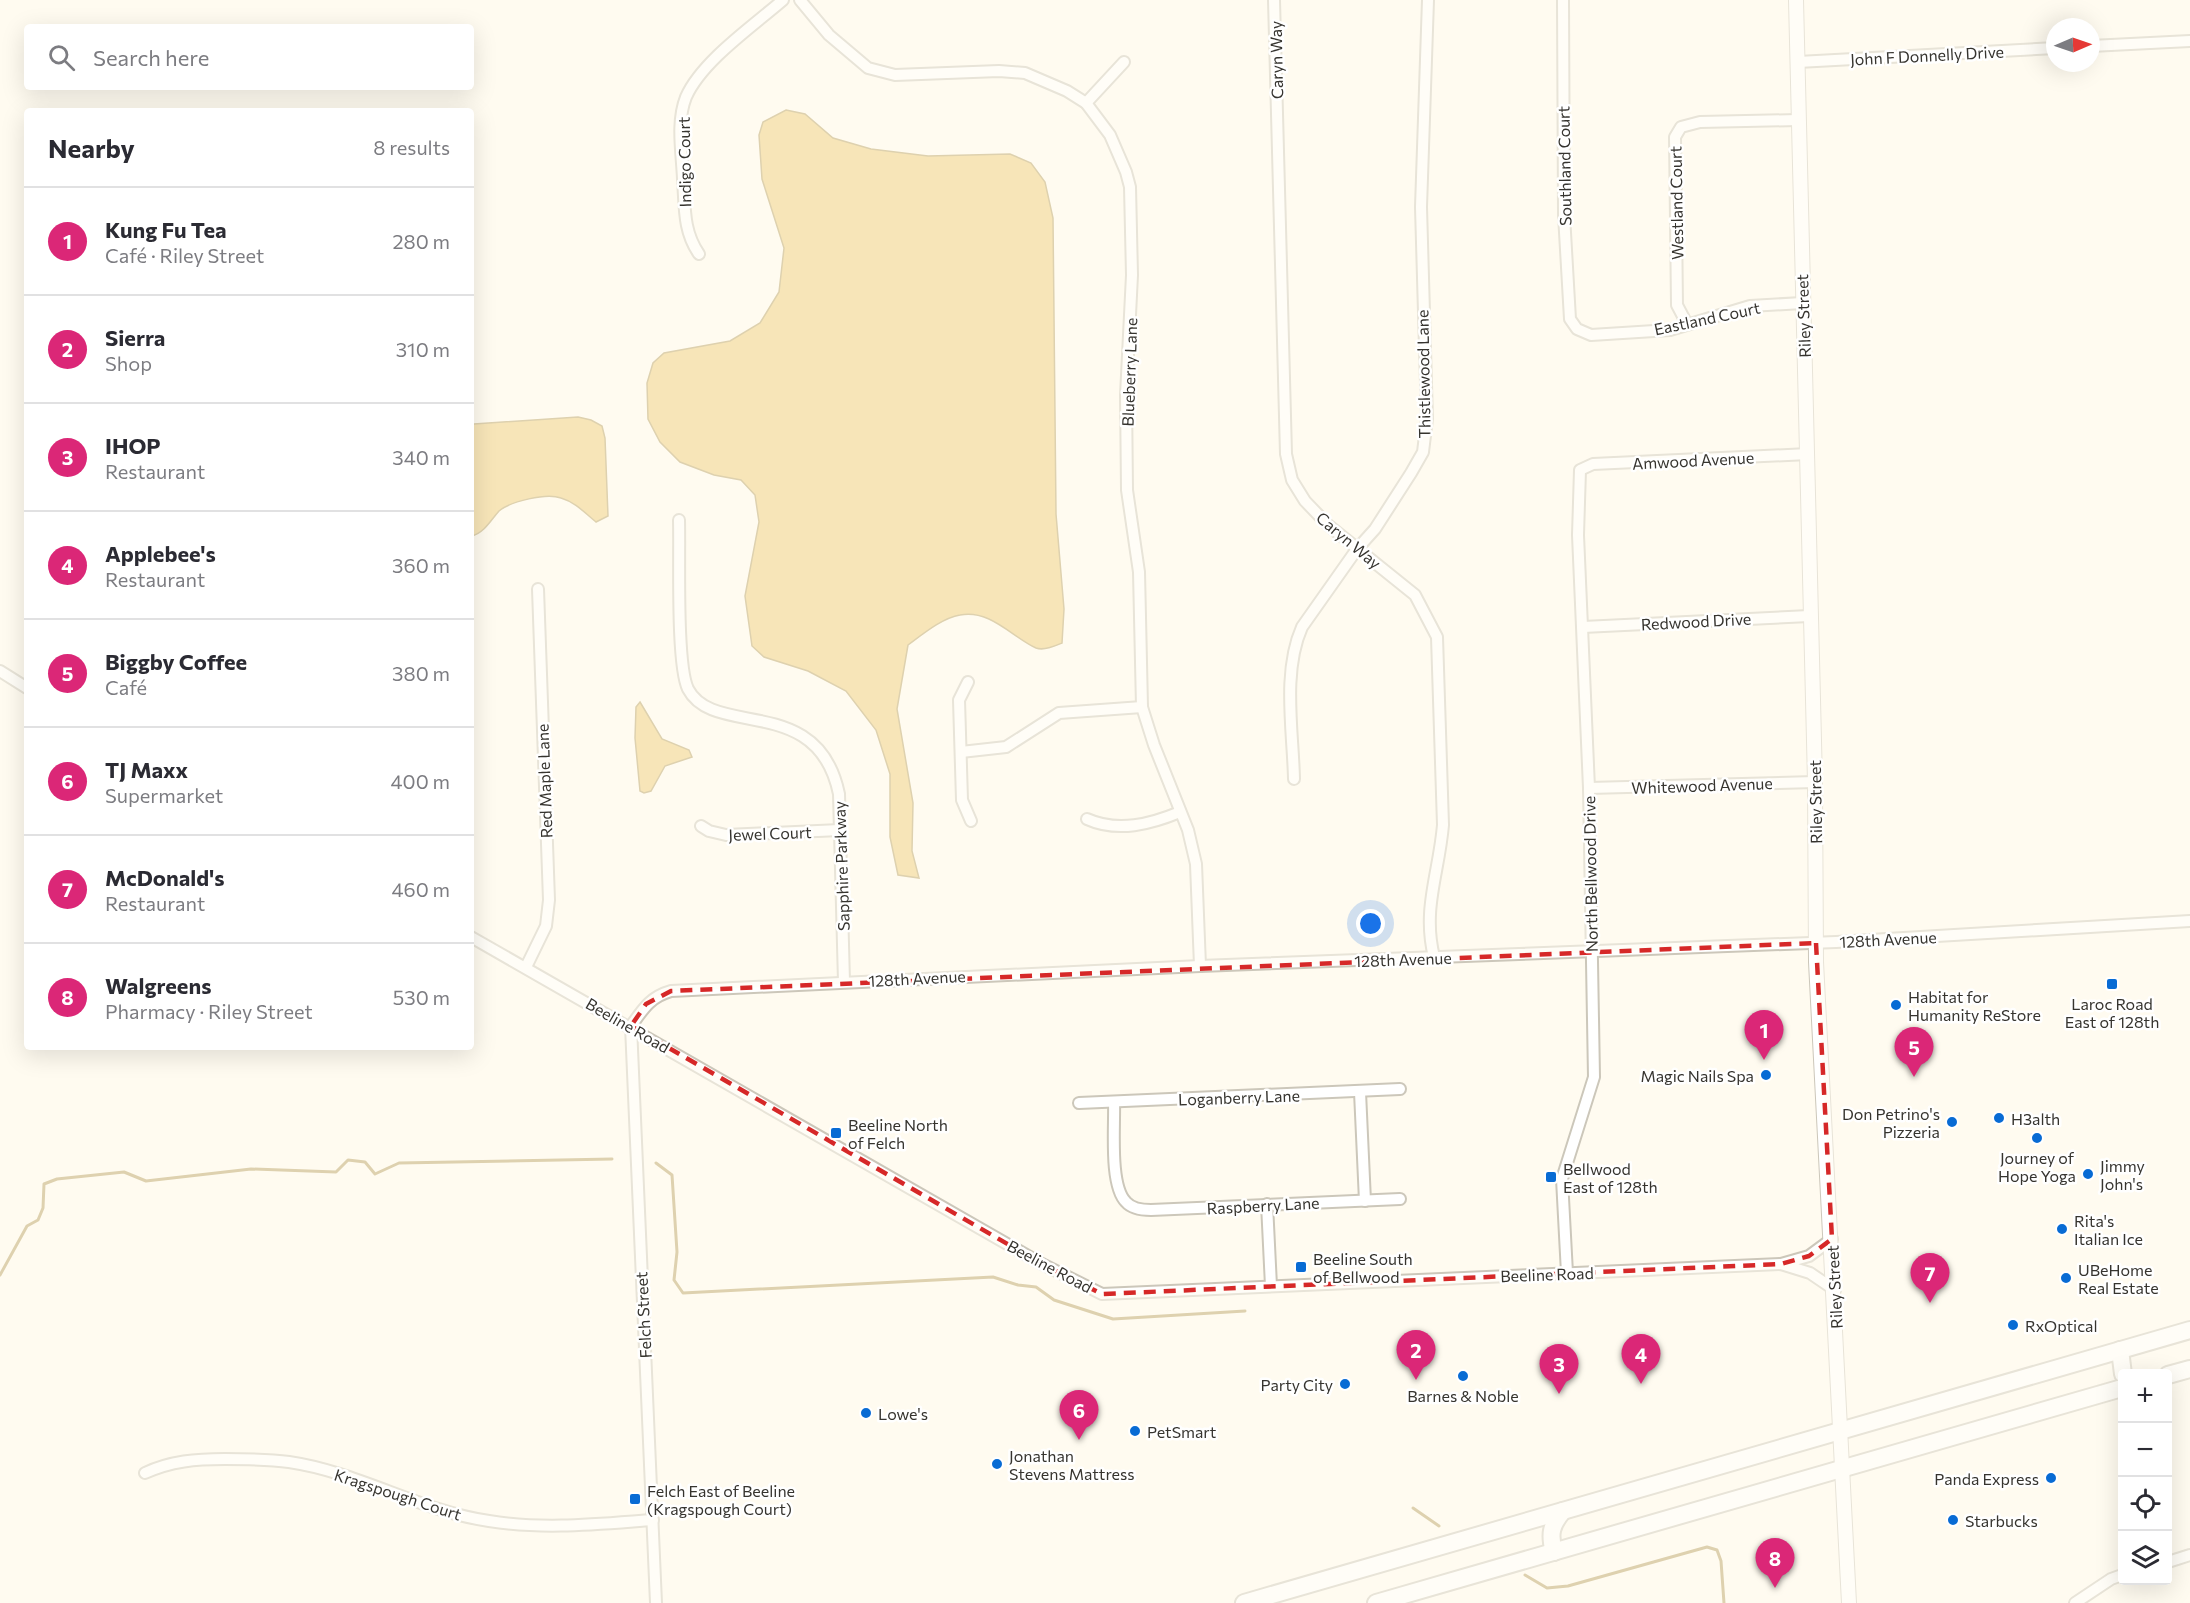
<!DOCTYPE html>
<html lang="en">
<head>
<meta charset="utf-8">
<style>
	:root { --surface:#fff; --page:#f7f7f7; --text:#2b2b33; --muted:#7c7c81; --line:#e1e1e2; --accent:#db2777 }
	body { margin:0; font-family:Commissioner,sans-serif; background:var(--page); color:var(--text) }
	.controls { position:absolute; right:18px; bottom:18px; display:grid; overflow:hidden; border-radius:6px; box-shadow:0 6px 24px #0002 }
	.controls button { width:54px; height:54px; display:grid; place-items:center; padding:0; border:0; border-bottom:2px solid var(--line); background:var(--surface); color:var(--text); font:30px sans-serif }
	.compass { position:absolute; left:2046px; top:18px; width:54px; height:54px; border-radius:50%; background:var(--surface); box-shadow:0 6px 24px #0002; rotate:88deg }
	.you { position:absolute; left:1371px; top:924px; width:21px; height:21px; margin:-15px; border:4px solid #fff; border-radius:50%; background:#1a73e8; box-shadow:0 0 0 9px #1a73e833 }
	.badge { display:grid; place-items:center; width:39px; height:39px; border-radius:50%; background:var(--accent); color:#fff; font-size:20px; font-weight:700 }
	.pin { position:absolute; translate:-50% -50px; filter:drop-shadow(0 2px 3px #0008) }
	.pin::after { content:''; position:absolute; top:32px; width:21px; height:18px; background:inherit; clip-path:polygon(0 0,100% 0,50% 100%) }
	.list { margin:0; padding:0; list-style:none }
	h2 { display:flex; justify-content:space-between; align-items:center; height:78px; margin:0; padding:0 24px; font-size:26px }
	h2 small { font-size:20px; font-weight:400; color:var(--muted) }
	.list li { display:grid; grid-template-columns:39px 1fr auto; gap:18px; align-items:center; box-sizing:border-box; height:108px; padding:0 24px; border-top:2px solid var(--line) }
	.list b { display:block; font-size:22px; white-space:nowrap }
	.list p { margin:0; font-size:20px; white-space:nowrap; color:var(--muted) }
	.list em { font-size:20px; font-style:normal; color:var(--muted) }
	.icon { flex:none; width:33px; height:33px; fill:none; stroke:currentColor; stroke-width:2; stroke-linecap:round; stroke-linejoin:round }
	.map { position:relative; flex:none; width:2190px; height:1603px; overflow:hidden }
	.search { position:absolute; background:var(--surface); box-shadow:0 6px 24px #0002; left:24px; top:24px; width:450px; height:66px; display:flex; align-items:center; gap:15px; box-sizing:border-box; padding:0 21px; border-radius:6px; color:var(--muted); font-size:22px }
	.panel { position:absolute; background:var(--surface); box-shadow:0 6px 24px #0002; left:24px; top:108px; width:450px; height:942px; border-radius:6px }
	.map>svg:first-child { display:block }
	.water { fill:#edcb74; stroke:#b69e5f; stroke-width:1.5 }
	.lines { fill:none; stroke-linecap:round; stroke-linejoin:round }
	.stream { stroke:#b69e5f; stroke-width:3 }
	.minor-casing { stroke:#ccc7ba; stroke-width:14 }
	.major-casing { stroke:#ccc7ba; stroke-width:16 }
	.highway-casing { stroke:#ccc7ba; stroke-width:20 }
	.minor { stroke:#fff; stroke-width:10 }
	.major { stroke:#fff; stroke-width:14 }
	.highway { stroke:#fff; stroke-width:16 }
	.marked { fill:none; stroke:#d62828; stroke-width:4.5; stroke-dasharray:12 8; stroke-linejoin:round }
	.poi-dot { fill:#086bd4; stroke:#fff; stroke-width:2 }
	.labels { text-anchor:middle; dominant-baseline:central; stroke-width:5; stroke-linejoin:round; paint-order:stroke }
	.street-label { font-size:16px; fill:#36342f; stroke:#fff }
	.poi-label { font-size:16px; fill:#36342f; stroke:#fff; text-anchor:start }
</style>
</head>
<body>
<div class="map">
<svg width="2190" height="1603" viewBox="0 0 2190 1603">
	<rect width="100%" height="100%" fill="#fffbf0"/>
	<g class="water">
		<path d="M786 110 805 114 833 138 871 149 928 156 1010 154 1031 163 1045 182 1053 218 1056 514 1064 609 1062 643C1055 646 1044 651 1036 648 1012 637 990 609 960 615 942 618 923 634 908 645L897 709 913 803 912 851 919 878 898 875 890 837V774L876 730 846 691 808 671 764 657 752 646 745 596 759 522 755 495 741 480 714 475 680 462 660 442 648 419 647 383 653 363 664 353 730 341 760 323 779 292 784 248 762 179 759 135 763 122Z"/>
		<path d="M578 417 591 420 602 426 605 438 608 516 596 522C585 513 575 502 561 498 546 493 511 501 499 511 491 520 484 533 472 536L471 427 474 424Z"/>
		<polygon points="640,702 662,739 689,750 692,757 665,766 651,791 644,793 640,791 635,738 636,707"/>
	</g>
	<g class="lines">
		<g class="stream">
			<polyline points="656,1163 672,1175 677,1252 674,1280 683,1293 993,1277 1018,1285 1036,1287 1054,1300 1113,1319 1245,1311"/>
			<polyline points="0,1275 27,1226 38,1220 43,1208 44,1184 57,1179 124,1172 146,1181 251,1169 336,1172 348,1160 365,1162 375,1174 399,1163 612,1159"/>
			<polyline points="1413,1508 1439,1526"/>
			<polyline points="1525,1575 1547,1588 1568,1586 1707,1547 1717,1550 1721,1561 1724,1603"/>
		</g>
		<defs>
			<g id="minor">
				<polyline points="800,0 829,35 868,68 895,75 999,71 1025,73 1067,91 1086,103 1110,135 1126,172 1130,187 1132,275 1126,395 1127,490 1139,572 1142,707 1154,745 1188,830 1196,864 1200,966"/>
				<path d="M1274 0 1286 454 1292 480 1305 501 1328 525 1415 595 1437 637 1443 825C1439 873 1422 909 1434 957"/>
				<polyline points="1563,0 1564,215 1570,319 1577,329 1591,335 1670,330 1750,306 1802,303"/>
				<polyline points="2091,46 2190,41"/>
				<polyline points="1798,62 2055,48"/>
				<polyline points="1086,103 1124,62"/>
				<path d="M699 254C683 231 685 207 683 179 682 153 676 122 686 97 702 61 753 26 783 0"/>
				<polyline points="1687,324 1677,305 1675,137 1681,127 1700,122 1798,120"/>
				<path d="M679 520C680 554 676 664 688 689 714 739 818 692 839 794L844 982"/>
				<polyline points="1583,627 1809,616"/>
				<polyline points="0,671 27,688"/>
				<polyline points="968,682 959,700 962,800 971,821"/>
				<polyline points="961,752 1006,747 1059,713 1142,707"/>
				<path d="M1294 779C1293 731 1282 672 1302 627L1357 549 1375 529 1411 473 1423 452 1427 419 1421 207 1428 0"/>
				<polyline points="1589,788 1815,782"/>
				<path d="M1087 819C1118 833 1151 824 1180 812"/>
				<polyline points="701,826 709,831 726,835 840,830"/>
				<polyline points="471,937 1042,1264 1102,1294 1781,1264"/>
				<polyline points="526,967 546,926 549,900 538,589"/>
				<path d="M631 1026C643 1009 650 997 671 991L1200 966 1836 942 2190 921"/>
				<polyline points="631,1026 656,1603"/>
				<polyline points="1360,1092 1365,1201"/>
				<path d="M1114 1102C1115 1126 1109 1185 1126 1202 1132 1209 1142 1210 1151 1210L1400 1199"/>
				<polyline points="1079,1103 1400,1089"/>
				<polyline points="1267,1204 1271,1286"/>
				<polyline points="1832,1239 1809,1256 1781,1264 1810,1273 1835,1290"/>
				<polyline points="1567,1273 1562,1179 1594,1077 1589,788 1578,535 1580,470 1593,464 1808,454"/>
				<path d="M145 1473C171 1461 196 1459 225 1459 246 1459 268 1459 289 1462 358 1472 420 1511 489 1521 544 1530 598 1524 653 1520"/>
				<polyline points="2168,1562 2190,1555"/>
				<polyline points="2075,1603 2111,1579 2122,1575"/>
			</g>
			<polyline id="major" points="1796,0 1815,782 1816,962 1849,1603"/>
			<g id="highway">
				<polyline points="2120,1350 2123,1374"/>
				<polyline points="2168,1375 2190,1369"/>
				<path d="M1554 1552C1549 1534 1551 1525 1563 1511"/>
				<polyline points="1244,1603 2190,1330"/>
				<polyline points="1376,1603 2122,1388"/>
			</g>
		</defs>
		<use href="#minor" class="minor-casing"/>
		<use href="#major" class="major-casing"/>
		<use href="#highway" class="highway-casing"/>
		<use href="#minor" class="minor"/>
		<use href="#major" class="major"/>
		<use href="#highway" class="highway"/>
	</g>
	<path d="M0 0H2190V1603H0ZM1816 943 1832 1239 1809 1256 1781 1264 1102 1294 1042 1264 631 1026 646 1004 671 991Z" fill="#fffbf0" fill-opacity=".55" fill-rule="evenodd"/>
	<path class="marked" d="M1816 943 1832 1239 1809 1256 1781 1264 1102 1294 1042 1264 631 1026 646 1004 671 991Z"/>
	<g class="poi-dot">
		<rect x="2106" y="978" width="12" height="12" rx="3"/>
		<circle cx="1896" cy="1005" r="6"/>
		<circle cx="1766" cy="1075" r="6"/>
		<circle cx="1999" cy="1118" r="6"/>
		<circle cx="1952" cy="1122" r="6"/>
		<rect x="830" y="1127" width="12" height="12" rx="3"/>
		<circle cx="2037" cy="1138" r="6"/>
		<circle cx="2088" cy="1174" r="6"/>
		<rect x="1545" y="1171" width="12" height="12" rx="3"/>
		<circle cx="2062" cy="1229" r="6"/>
		<rect x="1295" y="1261" width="12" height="12" rx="3"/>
		<circle cx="2066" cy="1278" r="6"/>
		<circle cx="2013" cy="1325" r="6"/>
		<circle cx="1463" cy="1376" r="6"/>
		<circle cx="1345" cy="1384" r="6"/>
		<circle cx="866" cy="1413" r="6"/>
		<circle cx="1135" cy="1431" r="6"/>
		<circle cx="997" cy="1464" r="6"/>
		<circle cx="2051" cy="1478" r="6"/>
		<rect x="629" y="1493" width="12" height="12" rx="3"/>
		<circle cx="1953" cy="1520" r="6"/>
	</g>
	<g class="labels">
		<g class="street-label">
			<text transform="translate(1927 55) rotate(-3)">John F Donnelly Drive</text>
			<text transform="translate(1276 60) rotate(-91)">Caryn Way</text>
			<text transform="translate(684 162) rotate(-91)">Indigo Court</text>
			<text transform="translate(1564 166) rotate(-91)">Southland Court</text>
			<text transform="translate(1676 203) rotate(-91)">Westland Court</text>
			<text transform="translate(1803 316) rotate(-92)">Riley Street</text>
			<text transform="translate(1707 318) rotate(-12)">Eastland Court</text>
			<text transform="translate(1129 372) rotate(-88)">Blueberry Lane</text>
			<text transform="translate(1423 374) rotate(-91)">Thistlewood Lane</text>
			<text transform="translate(1693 460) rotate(-3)">Amwood Avenue</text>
			<text transform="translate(1349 540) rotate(40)">Caryn Way</text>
			<text transform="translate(1696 621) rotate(-3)">Redwood Drive</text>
			<text transform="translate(544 781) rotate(-92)">Red Maple Lane</text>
			<text transform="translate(1702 785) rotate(-2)">Whitewood Avenue</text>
			<text transform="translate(1815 802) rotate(-91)">Riley Street</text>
			<text transform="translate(770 833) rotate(-2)">Jewel Court</text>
			<text transform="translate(841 866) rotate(-92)">Sapphire Parkway</text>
			<text transform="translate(1590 874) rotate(-91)">North Bellwood Drive</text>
			<text transform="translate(1888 939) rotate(-3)">128th Avenue</text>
			<text transform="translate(1403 959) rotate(-2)">128th Avenue</text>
			<text transform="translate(917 978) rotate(-3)">128th Avenue</text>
			<text transform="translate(628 1025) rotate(30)">Beeline Road</text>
			<text transform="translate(1239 1097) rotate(-2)">Loganberry Lane</text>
			<text transform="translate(1263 1205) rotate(-3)">Raspberry Lane</text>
			<text transform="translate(1050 1266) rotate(28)">Beeline Road</text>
			<text transform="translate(1547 1274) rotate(-2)">Beeline Road</text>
			<text transform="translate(1834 1287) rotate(-93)">Riley Street</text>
			<text transform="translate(643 1315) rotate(-93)">Felch Street</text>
			<text transform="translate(398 1494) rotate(18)">Kragspough Court</text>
		</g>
		<g class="poi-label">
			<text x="1908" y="996">Habitat for<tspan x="1908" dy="18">Humanity ReStore</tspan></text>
			<text x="2112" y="1003" text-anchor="middle">Laroc Road<tspan x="2112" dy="18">East of 128th</tspan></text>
			<text x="1754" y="1075" text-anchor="end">Magic Nails Spa</text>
			<text x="1940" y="1113" text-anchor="end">Don Petrino's<tspan x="1940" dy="18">Pizzeria</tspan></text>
			<text x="2011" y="1118">H3alth</text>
			<text x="848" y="1124">Beeline North<tspan x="848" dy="18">of Felch</tspan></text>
			<text x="2037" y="1157" text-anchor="middle">Journey of<tspan x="2037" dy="18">Hope Yoga</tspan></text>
			<text x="2100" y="1165">Jimmy<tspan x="2100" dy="18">John's</tspan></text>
			<text x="1563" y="1168">Bellwood<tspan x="1563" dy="18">East of 128th</tspan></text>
			<text x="2074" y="1220">Rita's<tspan x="2074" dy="18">Italian Ice</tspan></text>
			<text x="1313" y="1258">Beeline South<tspan x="1313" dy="18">of Bellwood</tspan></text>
			<text x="2078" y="1269">UBeHome<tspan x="2078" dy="18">Real Estate</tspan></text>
			<text x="2025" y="1325">RxOptical</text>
			<text x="1333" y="1384" text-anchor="end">Party City</text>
			<text x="1463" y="1395" text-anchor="middle">Barnes &amp; Noble</text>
			<text x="878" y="1413">Lowe's</text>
			<text x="1147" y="1431">PetSmart</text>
			<text x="1009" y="1455">Jonathan<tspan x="1009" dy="18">Stevens Mattress</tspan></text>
			<text x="2039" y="1478" text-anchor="end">Panda Express</text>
			<text x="647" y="1490">Felch East of Beeline<tspan x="647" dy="18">(Kragspough Court)</tspan></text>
			<text x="1965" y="1520">Starbucks</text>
		</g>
	</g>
</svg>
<div class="controls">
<button>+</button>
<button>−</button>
<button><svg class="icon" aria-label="locate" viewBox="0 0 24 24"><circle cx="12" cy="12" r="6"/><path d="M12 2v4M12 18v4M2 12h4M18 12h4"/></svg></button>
<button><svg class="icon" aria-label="layers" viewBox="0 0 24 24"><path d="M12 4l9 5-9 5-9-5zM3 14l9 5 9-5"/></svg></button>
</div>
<svg class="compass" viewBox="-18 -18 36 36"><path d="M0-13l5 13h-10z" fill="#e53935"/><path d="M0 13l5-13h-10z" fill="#7c7c81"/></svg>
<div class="you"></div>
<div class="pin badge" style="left:1764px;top:1060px">1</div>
<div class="pin badge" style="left:1416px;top:1380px">2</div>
<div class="pin badge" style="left:1559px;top:1394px">3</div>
<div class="pin badge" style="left:1641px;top:1384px">4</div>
<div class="pin badge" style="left:1914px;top:1077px">5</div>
<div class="pin badge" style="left:1079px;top:1440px">6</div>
<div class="pin badge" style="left:1930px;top:1303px">7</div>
<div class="pin badge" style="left:1775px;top:1588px">8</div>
<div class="search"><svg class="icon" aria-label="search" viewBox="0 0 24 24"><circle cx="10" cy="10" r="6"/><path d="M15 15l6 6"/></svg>Search here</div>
<section class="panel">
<h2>Nearby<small>8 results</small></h2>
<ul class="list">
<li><span class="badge">1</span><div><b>Kung Fu Tea</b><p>Café · Riley Street</p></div><em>280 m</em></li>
<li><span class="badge">2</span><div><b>Sierra</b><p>Shop</p></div><em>310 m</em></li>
<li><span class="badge">3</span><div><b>IHOP</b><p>Restaurant</p></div><em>340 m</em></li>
<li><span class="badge">4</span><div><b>Applebee's</b><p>Restaurant</p></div><em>360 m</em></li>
<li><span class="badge">5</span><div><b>Biggby Coffee</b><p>Café</p></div><em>380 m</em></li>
<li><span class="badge">6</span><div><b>TJ Maxx</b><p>Supermarket</p></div><em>400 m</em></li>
<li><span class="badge">7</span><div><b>McDonald's</b><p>Restaurant</p></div><em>460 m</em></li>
<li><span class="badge">8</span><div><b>Walgreens</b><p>Pharmacy · Riley Street</p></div><em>530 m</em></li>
</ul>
</section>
</div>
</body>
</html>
